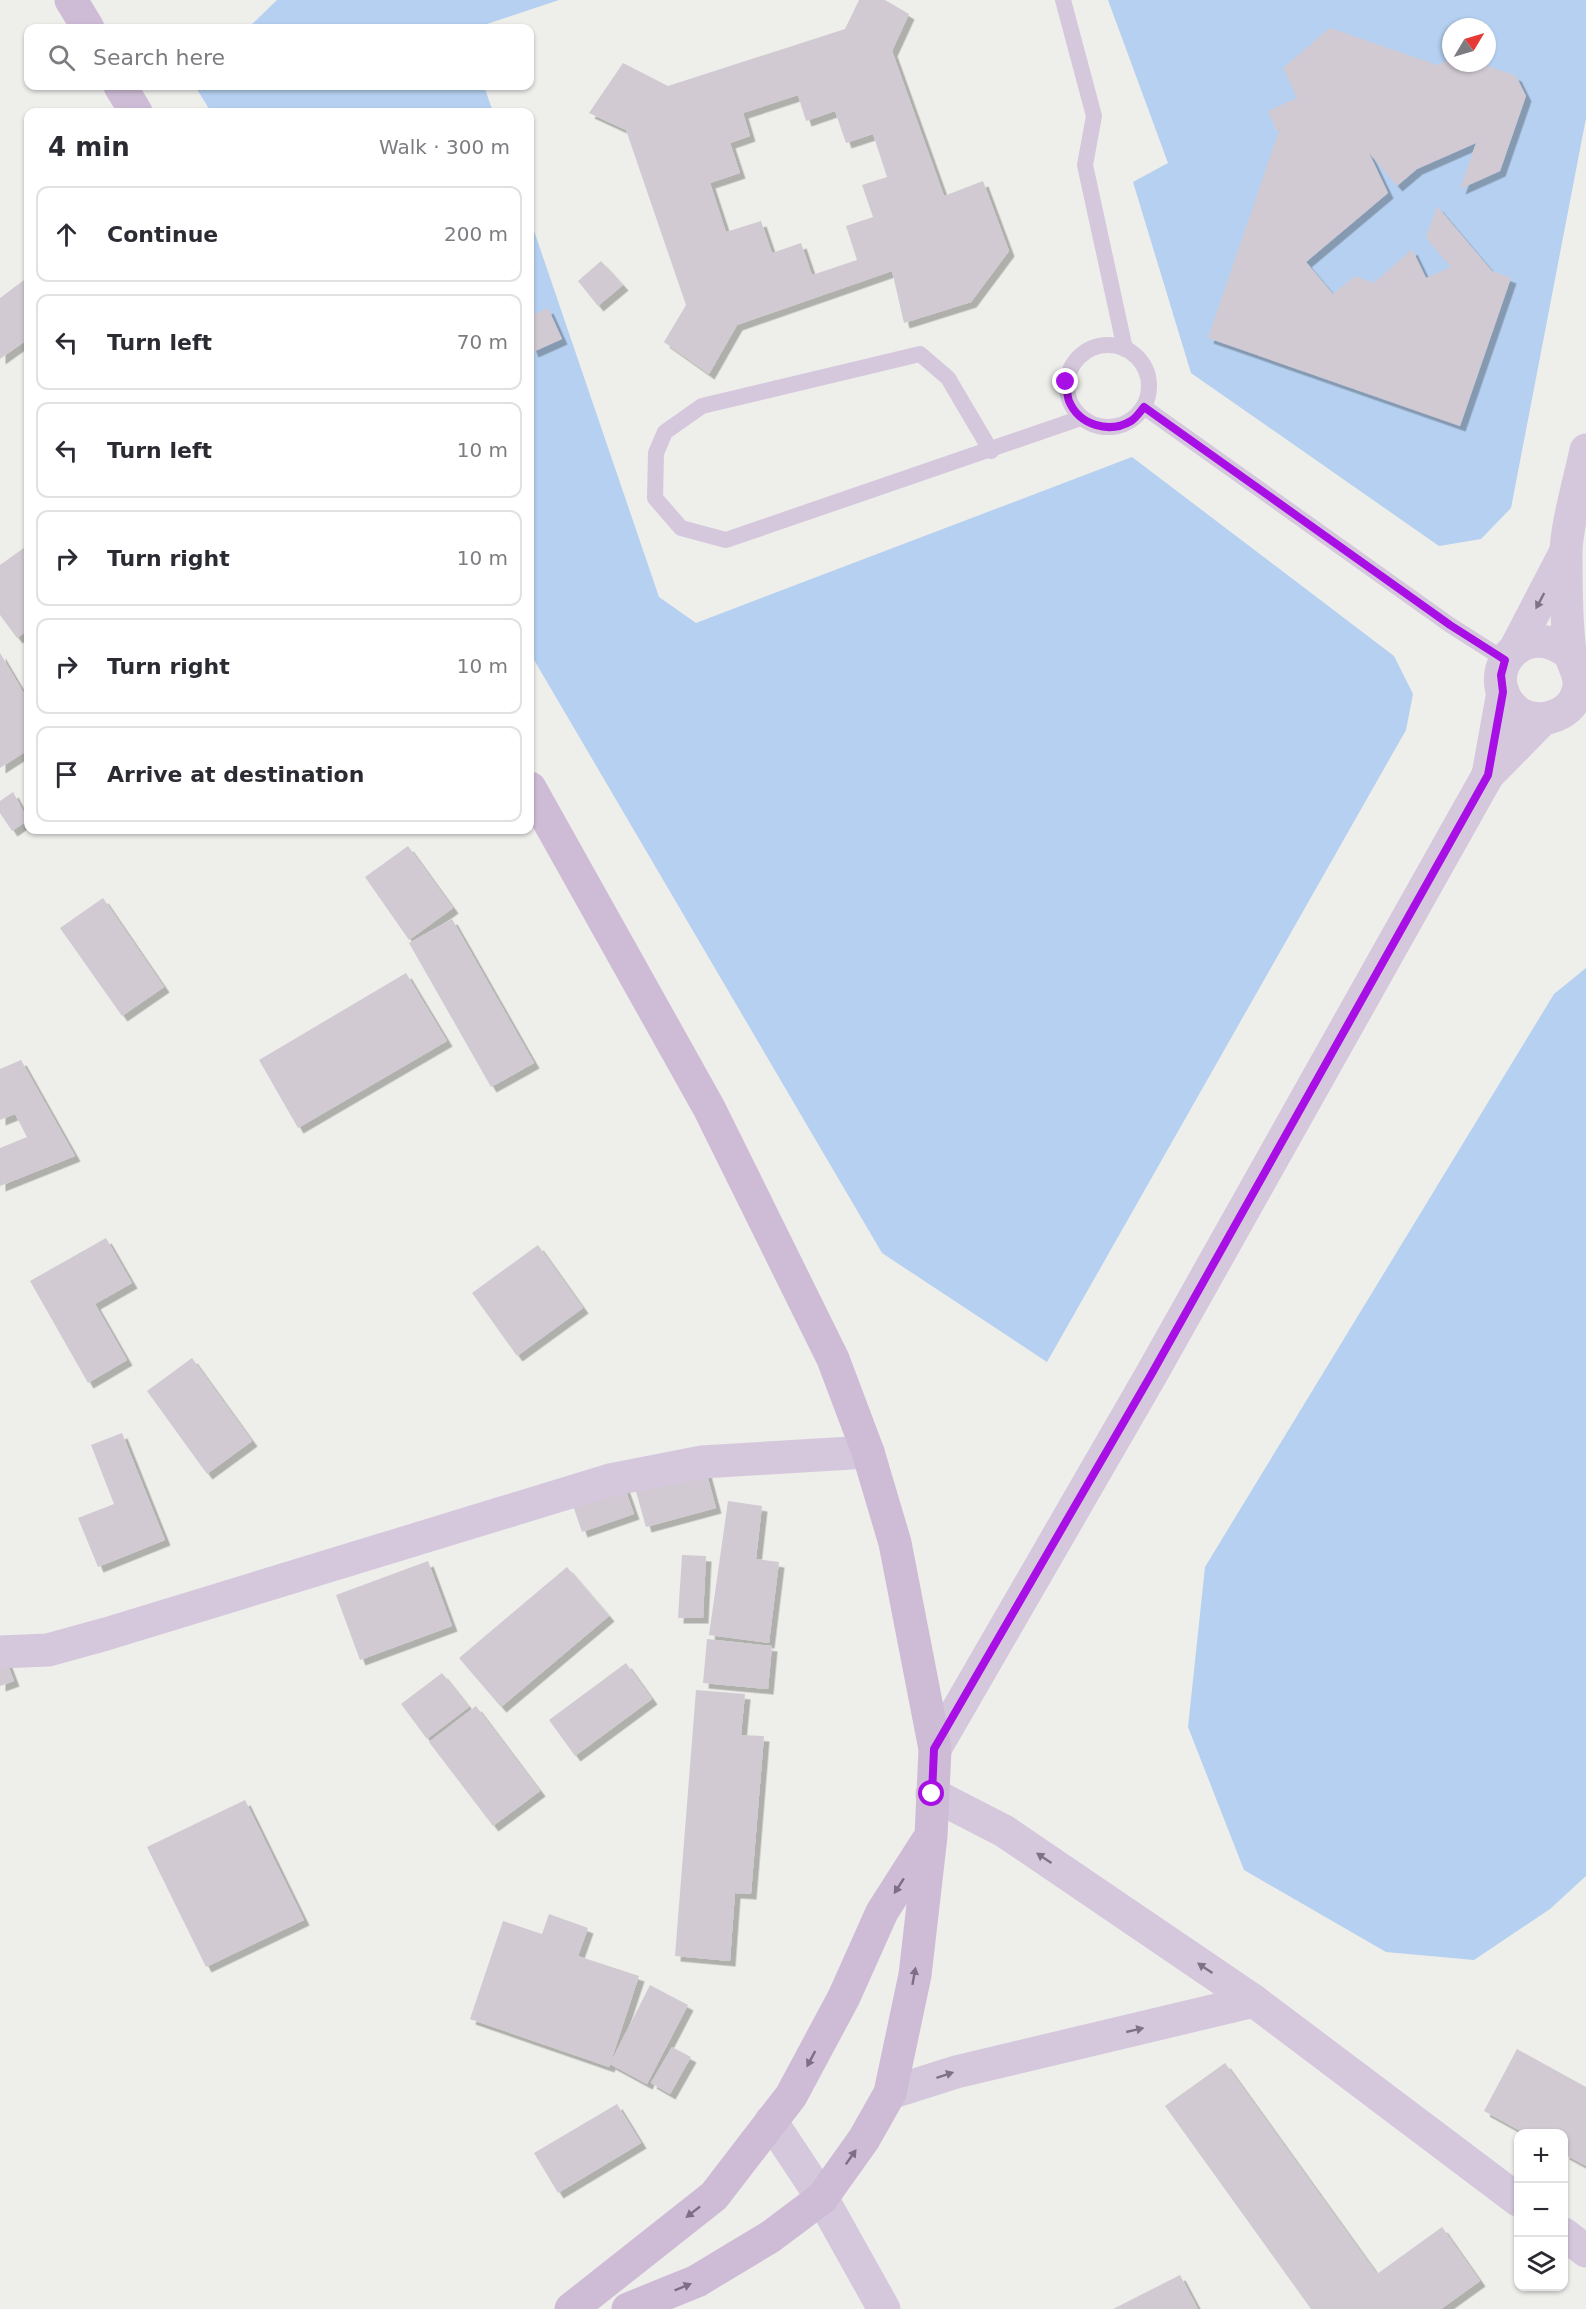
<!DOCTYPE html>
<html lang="en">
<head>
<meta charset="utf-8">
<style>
	:root { --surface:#fff; --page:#f2f2f3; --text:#2b2b33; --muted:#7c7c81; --line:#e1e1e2 }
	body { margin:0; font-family:"DejaVu Sans",sans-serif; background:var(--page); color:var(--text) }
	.controls { position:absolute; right:18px; bottom:18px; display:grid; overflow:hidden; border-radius:12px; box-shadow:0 2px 4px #0004 }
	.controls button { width:54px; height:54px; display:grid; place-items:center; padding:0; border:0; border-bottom:2px solid var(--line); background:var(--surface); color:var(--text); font:30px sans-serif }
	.compass { position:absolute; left:1442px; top:18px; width:54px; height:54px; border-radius:50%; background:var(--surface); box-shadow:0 2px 4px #0004; rotate:52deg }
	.stop { position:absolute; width:18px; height:18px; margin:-14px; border:4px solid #a80fe4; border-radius:50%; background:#fff }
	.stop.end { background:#a80fe4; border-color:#fff; box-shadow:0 2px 6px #0008 }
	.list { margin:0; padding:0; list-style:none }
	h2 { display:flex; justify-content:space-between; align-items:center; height:78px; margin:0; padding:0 24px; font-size:26px }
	h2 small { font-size:20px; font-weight:400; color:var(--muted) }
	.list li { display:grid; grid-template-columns:39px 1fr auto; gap:18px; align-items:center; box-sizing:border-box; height:96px; margin:0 12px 12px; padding:0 12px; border:2px solid var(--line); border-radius:12px }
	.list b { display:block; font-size:22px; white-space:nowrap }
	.list em { font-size:20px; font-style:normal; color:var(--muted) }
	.icon { flex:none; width:33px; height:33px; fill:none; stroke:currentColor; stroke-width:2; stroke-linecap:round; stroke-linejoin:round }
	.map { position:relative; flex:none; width:1586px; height:2309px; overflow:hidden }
	.search { position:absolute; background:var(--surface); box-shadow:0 2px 4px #0004; left:24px; top:24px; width:510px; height:66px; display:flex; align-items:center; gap:15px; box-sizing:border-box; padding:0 21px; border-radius:12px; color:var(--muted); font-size:22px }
	.panel { position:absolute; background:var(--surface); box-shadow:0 2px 4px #0004; left:24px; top:108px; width:510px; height:726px; border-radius:12px }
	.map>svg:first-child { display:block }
	.green { fill:#b5d0f0; fill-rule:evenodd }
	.building { fill:#d2cad3; fill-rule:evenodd; filter:url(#shadow) }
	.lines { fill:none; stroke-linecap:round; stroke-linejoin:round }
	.lane { stroke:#d5c8dd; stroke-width:16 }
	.street { stroke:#d5c8dd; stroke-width:33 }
	.secondary { stroke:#cebcd6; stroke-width:33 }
	.oneway { fill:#7f7287 }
	.oneway2 { fill:#7d6d85 }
	.route { stroke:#a80fe4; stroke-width:8 }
</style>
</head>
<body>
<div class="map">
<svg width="1586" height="2309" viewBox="0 0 1586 2309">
	<defs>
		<filter id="shadow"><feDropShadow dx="5.5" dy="5.5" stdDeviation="0" flood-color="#0004"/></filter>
	</defs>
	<rect width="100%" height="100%" fill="#eeeeeb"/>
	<g class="green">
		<polygon points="277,0 559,0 484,25 483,28 248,28"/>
		<path d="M1108 0H1586V118L1511 508 1481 539 1439 546 1191 373 1133 182 1168 163ZM1451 27H1487V63H1451Z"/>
		<polygon points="195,86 484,86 493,112 211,112"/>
		<polygon points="530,219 659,597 696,623 1132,457 1394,656 1413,694 1406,730 1047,1362 882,1253 530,653"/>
		<polygon points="1586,968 1586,1876 1550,1909 1474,1960 1386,1952 1244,1870 1188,1727 1205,1567 1554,994"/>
	</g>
	<g class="building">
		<path d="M859 0H885L909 14 892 51 944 196 983 181 1009 251 971 302 904 323 892 271 737 325 709 374 664 342 686 305 626 130 589 113 623 63 668 86 845 29ZM798 95 806 121 835 111 846 143 873 134 887 177 862 185 873 217 846 226 857 260 812 275 801 243 772 253 761 221 726 232 710 183 740 173 730 143 750 136 743 113Z"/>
		<polygon points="1330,28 1437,65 1451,59 1451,63 1480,63 1516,76 1526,96 1500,171 1460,189 1476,143 1417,169 1397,186 1369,153 1388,193 1306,262 1333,294 1355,276 1374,283 1412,249 1426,278 1451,267 1426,238 1437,206 1492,271 1511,278 1460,426 1208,338 1280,128 1277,132 1268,111 1297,98 1283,68"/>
		<polygon points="601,261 623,285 598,306 578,281"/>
		<polygon points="28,277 28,339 0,359 0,298"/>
		<polygon points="548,308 562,339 533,352 530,344 530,316"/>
		<polygon points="28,545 28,630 17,638 0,615 0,565"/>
		<polygon points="0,653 28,700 28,750 0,768"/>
		<polygon points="13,792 28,820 12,831 0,813 0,801"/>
		<polygon points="408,846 453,908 409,940 365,877"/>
		<polygon points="103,898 164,987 122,1016 60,928"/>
		<polygon points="452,919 534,1063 491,1087 409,943"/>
		<polygon points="406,973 447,1041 298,1128 259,1060"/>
		<polygon points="21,1060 75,1156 0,1186 0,1148 27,1137 15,1114 0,1120 0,1069"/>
		<polygon points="106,1238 132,1283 95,1304 127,1360 88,1383 30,1281"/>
		<polygon points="538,1245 583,1308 517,1356 472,1293"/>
		<polygon points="192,1358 252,1441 207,1474 147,1391"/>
		<polygon points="122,1433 165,1540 98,1567 78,1518 114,1504 91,1445"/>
		<polygon points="702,1456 716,1508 646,1527 631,1474"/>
		<polygon points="621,1477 634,1514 582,1532 569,1494"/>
		<polygon points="728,1501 762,1506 756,1559 779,1562 769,1643 709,1635"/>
		<polygon points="682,1555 706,1556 703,1618 678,1618"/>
		<polygon points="428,1561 452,1626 360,1660 336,1595"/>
		<polygon points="567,1567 609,1616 501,1707 459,1658"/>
		<polygon points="707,1639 772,1646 768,1689 703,1683"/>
		<polygon points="0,1644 14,1681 0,1686"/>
		<polygon points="626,1663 652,1699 575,1756 549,1720"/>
		<polygon points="442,1673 469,1707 427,1739 401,1704"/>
		<polygon points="696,1690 745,1694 741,1735 764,1736 751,1894 735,1893 730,1961 675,1956"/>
		<polygon points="476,1706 540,1791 493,1826 429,1742"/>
		<polygon points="245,1800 304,1920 206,1967 147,1847"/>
		<polygon points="549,1914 588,1928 578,1956 639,1976 610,2064 650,1985 688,2005 647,2084 610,2064 609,2067 470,2019 503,1921 542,1934"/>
		<polygon points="672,2047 691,2057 670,2094 651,2083"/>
		<polygon points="1517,2049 1586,2087 1586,2166 1564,2154 1564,2134 1526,2134 1484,2111"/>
		<polygon points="1225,2063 1377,2274 1442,2227 1480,2281 1441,2309 1311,2309 1165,2106"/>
		<polygon points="617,2104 641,2143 558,2193 534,2153"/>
		<polygon points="1180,2275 1198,2309 1113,2309"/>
	</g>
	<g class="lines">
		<g class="lane">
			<polyline points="1063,0 1094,116 1085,165 1125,349"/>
			<circle cx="1108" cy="386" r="41"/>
			<polyline points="1144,407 1450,625 1505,660"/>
			<polyline points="991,451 948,378 920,354 702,406 665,432 656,453 655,498 681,528 726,540 1081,418"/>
		</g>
		<g class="street">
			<polyline points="1515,649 1565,553"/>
			<path d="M1571 655C1525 615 1478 672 1512 707 1532 728 1571 719 1578 691 1582 675 1573 667 1570 652 1566 622 1566 588 1566 557 1565 530 1580 479 1586 450"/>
			<polyline points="1488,775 1503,692"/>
			<polyline points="0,1652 48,1650 106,1634 610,1480 702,1462 868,1452"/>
			<polyline points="935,1749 1151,1375 1488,775 1543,719"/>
			<polyline points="932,1794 1004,1831 1254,2001 1518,2200"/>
			<polyline points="890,2093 956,2072 1254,2001"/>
			<polyline points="771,2121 822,2198 884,2309"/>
			<polyline points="1564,2234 1586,2251"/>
		</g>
		<g class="secondary">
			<polyline points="71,0 88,28"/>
			<polyline points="120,86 136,112"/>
			<polyline points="530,788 709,1108 833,1359 868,1452 895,1543 935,1749 931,1836 915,1975 890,2093 864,2139 822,2198 770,2237 697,2281 628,2309"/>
			<polyline points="571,2309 714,2196 791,2096 844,1997 882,1912 926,1843"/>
		</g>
	</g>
	<defs><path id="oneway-solid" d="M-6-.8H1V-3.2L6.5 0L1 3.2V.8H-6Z" transform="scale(1.5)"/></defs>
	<g class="oneway">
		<use href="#oneway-solid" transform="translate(1540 601) rotate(118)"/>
		<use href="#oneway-solid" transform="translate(1044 1858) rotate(-146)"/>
		<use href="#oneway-solid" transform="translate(1205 1968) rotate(-146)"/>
		<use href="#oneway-solid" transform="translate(1135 2030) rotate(-13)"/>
		<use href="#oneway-solid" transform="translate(945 2075) rotate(-18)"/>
	</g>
	<g class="oneway2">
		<use href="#oneway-solid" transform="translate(899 1886) rotate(123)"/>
		<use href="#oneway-solid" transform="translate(914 1976) rotate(-80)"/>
		<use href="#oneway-solid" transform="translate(811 2059) rotate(118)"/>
		<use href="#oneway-solid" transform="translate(851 2157) rotate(-55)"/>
		<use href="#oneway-solid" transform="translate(693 2212) rotate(142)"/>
		<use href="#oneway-solid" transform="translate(683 2287) rotate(-22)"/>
	</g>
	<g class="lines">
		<path class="route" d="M932 1794 934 1749 1151 1375 1488 775 1503 692 1501 675 1505 660 1450 625 1144 407C1140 412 1136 418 1131 421 1109 434 1079 425 1069 401 1067 396 1067 388 1066 382"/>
	</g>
</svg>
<div class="controls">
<button>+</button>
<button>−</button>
<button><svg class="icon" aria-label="layers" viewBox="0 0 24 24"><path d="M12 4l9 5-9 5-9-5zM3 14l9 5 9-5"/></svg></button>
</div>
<svg class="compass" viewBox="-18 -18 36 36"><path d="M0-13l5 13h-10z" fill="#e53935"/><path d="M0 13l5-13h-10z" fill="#7c7c81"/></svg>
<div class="stop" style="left:932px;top:1794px"></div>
<div class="stop end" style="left:1066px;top:382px"></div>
<div class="search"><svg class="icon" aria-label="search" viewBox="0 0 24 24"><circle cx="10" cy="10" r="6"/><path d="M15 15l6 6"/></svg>Search here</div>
<section class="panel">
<h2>4 min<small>Walk · 300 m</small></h2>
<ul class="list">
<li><svg class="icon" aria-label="ahead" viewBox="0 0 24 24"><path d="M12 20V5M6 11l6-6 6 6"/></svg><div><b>Continue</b></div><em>200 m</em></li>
<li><svg class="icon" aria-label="left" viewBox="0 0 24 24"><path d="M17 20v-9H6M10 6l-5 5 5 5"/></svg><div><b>Turn left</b></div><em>70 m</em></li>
<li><svg class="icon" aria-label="left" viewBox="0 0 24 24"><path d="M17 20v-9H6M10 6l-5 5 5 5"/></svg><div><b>Turn left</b></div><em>10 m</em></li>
<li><svg class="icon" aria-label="right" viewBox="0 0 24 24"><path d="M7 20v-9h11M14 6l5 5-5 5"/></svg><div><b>Turn right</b></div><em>10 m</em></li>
<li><svg class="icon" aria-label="right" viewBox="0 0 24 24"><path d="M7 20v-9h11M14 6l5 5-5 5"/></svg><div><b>Turn right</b></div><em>10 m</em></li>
<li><svg class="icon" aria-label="arrive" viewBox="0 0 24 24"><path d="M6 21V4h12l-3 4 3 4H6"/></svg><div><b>Arrive at destination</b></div></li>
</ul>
</section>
</div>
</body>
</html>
